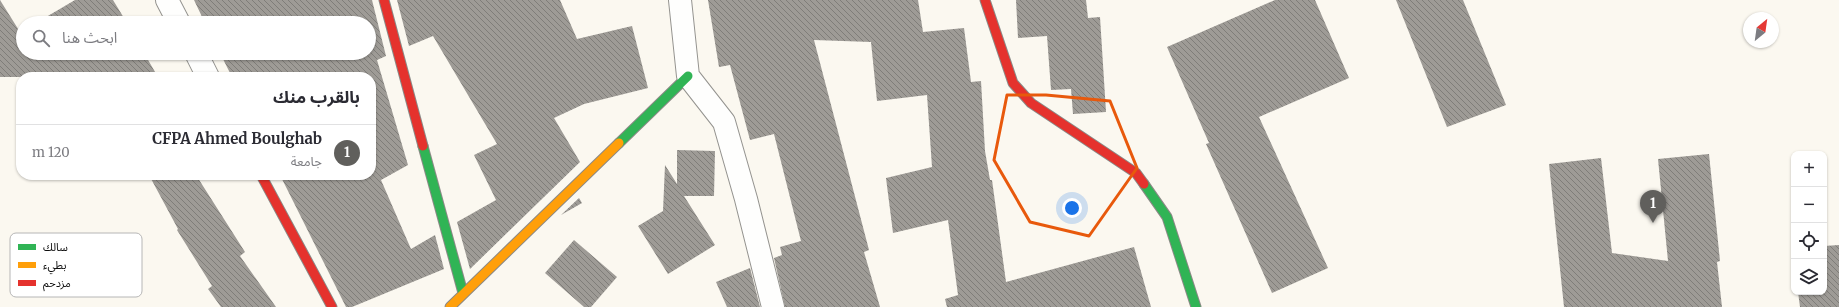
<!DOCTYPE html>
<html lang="ar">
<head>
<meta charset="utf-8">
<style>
	:root { --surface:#fff; --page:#f2f2f3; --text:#2b2b33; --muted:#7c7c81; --line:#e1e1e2; --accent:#605f5c }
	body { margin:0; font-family:Merriweather,"Noto Sans Arabic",serif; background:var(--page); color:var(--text); direction:rtl }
	.controls { position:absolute; right:12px; bottom:12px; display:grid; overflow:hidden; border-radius:8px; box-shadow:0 1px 3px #0004 }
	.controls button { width:36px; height:36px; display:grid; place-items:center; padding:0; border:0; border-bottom:1px solid var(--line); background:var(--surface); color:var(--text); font:20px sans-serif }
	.compass { position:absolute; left:1743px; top:12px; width:36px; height:36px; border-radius:50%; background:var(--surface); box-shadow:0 1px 3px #0004; rotate:29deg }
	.you { position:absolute; left:1072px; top:208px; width:14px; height:14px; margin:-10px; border:3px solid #fff; border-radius:50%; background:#1a73e8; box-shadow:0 0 0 6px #1a73e833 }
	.badge { display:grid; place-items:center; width:26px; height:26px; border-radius:50%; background:var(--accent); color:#fff; font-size:13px; font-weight:700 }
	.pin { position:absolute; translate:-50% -33px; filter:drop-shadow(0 1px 2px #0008) }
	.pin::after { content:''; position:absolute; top:21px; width:14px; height:12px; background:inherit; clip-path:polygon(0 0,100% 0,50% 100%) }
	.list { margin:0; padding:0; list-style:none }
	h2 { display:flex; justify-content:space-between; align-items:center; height:52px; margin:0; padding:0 16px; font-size:17px }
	h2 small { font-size:13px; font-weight:400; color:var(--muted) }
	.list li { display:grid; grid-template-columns:26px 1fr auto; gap:12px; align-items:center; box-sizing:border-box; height:56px; padding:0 16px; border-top:1px solid var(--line) }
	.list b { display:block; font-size:15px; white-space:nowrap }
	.list p { margin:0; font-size:13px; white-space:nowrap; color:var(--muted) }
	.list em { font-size:13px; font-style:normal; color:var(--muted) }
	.icon { flex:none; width:22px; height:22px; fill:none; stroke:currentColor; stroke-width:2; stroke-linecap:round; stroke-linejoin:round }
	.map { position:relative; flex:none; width:1839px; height:307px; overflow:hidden; direction:ltr }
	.search { position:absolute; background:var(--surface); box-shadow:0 1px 3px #0004; left:16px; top:16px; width:360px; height:44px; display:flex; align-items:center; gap:10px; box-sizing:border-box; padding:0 14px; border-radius:22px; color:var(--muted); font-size:15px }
	.panel { position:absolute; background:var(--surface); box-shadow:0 1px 3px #0004; left:16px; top:72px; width:360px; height:108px; border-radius:16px; direction:rtl }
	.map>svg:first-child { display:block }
	.building { fill:url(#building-back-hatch) }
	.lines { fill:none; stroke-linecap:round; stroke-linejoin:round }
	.street-casing { stroke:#94938f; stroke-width:24 }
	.fast-casing { stroke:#8b8986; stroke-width:11 }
	.slow-casing { stroke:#8b8986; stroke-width:11 }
	.jam-casing { stroke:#8b8986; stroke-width:11 }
	.street { stroke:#fefefd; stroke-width:22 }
	.fast { stroke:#30b455; stroke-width:9 }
	.slow { stroke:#ff9f0a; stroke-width:9 }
	.jam { stroke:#e5322d; stroke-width:9 }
	.marked { fill:none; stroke:#e8590c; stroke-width:3; stroke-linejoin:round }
	.key { fill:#fff; stroke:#b6b6b6; stroke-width:1 }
	.key-label { font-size:11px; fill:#0d0d0d }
</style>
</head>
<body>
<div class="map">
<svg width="1839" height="307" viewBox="0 0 1839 307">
	<defs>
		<pattern id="building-back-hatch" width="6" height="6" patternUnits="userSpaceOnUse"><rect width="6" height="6" fill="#9e9b96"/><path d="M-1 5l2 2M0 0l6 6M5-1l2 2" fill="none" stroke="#7f7d79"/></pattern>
	</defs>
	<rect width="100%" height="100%" fill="#fbf8f0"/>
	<g class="building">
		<polygon points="0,0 20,32 23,30 23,53 144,53 158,77 0,77"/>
		<polygon points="75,0 113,0 127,23 36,23"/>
		<polygon points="194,0 372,0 386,56 377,60 408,165 381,180 411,249 435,235 444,269 352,307 346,307 280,175 371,175 371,77 232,77 220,53 369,53 369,23 205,23"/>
		<polygon points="397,0 560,0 577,39 632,26 648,88 584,104 554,118 580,162 470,269 457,222 496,200 474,155 497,144 433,36 409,46"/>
		<polygon points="708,0 918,0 923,32 964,28 971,82 981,81 985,151 990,180 992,180 1006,282 1134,247 1151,307 947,307 945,299 958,295 948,220 893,233 886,178 932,167 927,95 877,101 871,42 814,40 869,250 864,252 880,307 785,307 774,258 782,255 780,247 801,241 774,134 750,140 730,65 719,67"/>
		<polygon points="1016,0 1086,0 1088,18 1100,17 1106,112 1073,114 1071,89 1051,90 1047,36 1018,38"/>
		<polygon points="1275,0 1315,0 1349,78 1259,117 1328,268 1272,293 1206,144 1209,143 1167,47"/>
		<polygon points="1396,0 1463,0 1506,105 1447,127"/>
		<polygon points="677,150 715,151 714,196 684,196 715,245 668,274 638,226 663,211 665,165 677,184"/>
		<polygon points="1709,154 1720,261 1717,262 1722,307 1564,307 1549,164 1601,158 1612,253 1668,261 1658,159"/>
		<polygon points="149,175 196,175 245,252 240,256 276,307 221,307 208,289 212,286 177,230 178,229"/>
		<polygon points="579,198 582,203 561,215"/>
		<polygon points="574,240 617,277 591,307 584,307 545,273"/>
		<polygon points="1839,245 1839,307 1800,307 1798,292 1824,292 1824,246"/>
		<polygon points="750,268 760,307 727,307 716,282"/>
	</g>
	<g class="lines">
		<defs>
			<g id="street">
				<polyline points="167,0 179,23"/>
				<polyline points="680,0 688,76 724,122 746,199 773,307"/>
				<polyline points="196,53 208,77"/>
			</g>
			<g id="fast">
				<polyline points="619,143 688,76"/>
				<polyline points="423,146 463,293"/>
				<polyline points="1144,184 1167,217 1196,307"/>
			</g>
			<polyline id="slow" points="450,307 619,143"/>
			<g id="jam">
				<polyline points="384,0 423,146"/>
				<polyline points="985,0 1013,83 1031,103 1136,173 1144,184"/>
				<polyline points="261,175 332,307"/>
			</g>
		</defs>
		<use href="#street" class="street-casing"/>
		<use href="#fast" class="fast-casing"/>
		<use href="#slow" class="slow-casing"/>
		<use href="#jam" class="jam-casing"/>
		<use href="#street" class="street"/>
		<use href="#fast" class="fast"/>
		<use href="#slow" class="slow"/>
		<use href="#jam" class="jam"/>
	</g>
	<path class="marked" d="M1007 95H1046L1110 101 1137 168 1089 236 1030 222 994 160Z"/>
	<rect x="10" y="233" width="132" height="64" rx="6" class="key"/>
	<rect x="18" y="244" width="18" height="6" fill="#30b455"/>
	<rect x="18" y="262" width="18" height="6" fill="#ff9f0a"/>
	<rect x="18" y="280" width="18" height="6" fill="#e5322d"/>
	<g class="key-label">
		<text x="43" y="251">سالك</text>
		<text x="43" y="269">بطيء</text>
		<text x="43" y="287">مزدحم</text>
	</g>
</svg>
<div class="controls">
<button>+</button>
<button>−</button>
<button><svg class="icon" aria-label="locate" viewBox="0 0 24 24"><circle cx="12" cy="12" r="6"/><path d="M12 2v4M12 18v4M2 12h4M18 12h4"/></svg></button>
<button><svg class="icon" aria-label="layers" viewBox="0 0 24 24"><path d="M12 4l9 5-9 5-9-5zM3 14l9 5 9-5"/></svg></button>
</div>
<svg class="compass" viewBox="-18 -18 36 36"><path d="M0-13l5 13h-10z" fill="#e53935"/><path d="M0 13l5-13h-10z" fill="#7c7c81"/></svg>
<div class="you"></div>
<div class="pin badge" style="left:1653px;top:223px">1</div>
<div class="search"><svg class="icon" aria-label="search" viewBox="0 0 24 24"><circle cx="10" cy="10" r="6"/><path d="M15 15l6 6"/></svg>ابحث هنا</div>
<section class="panel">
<h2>بالقرب منك<small></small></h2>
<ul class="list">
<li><span class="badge">1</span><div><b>CFPA Ahmed Boulghab</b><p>جامعة</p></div><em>120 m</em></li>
</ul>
</section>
</div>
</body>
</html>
